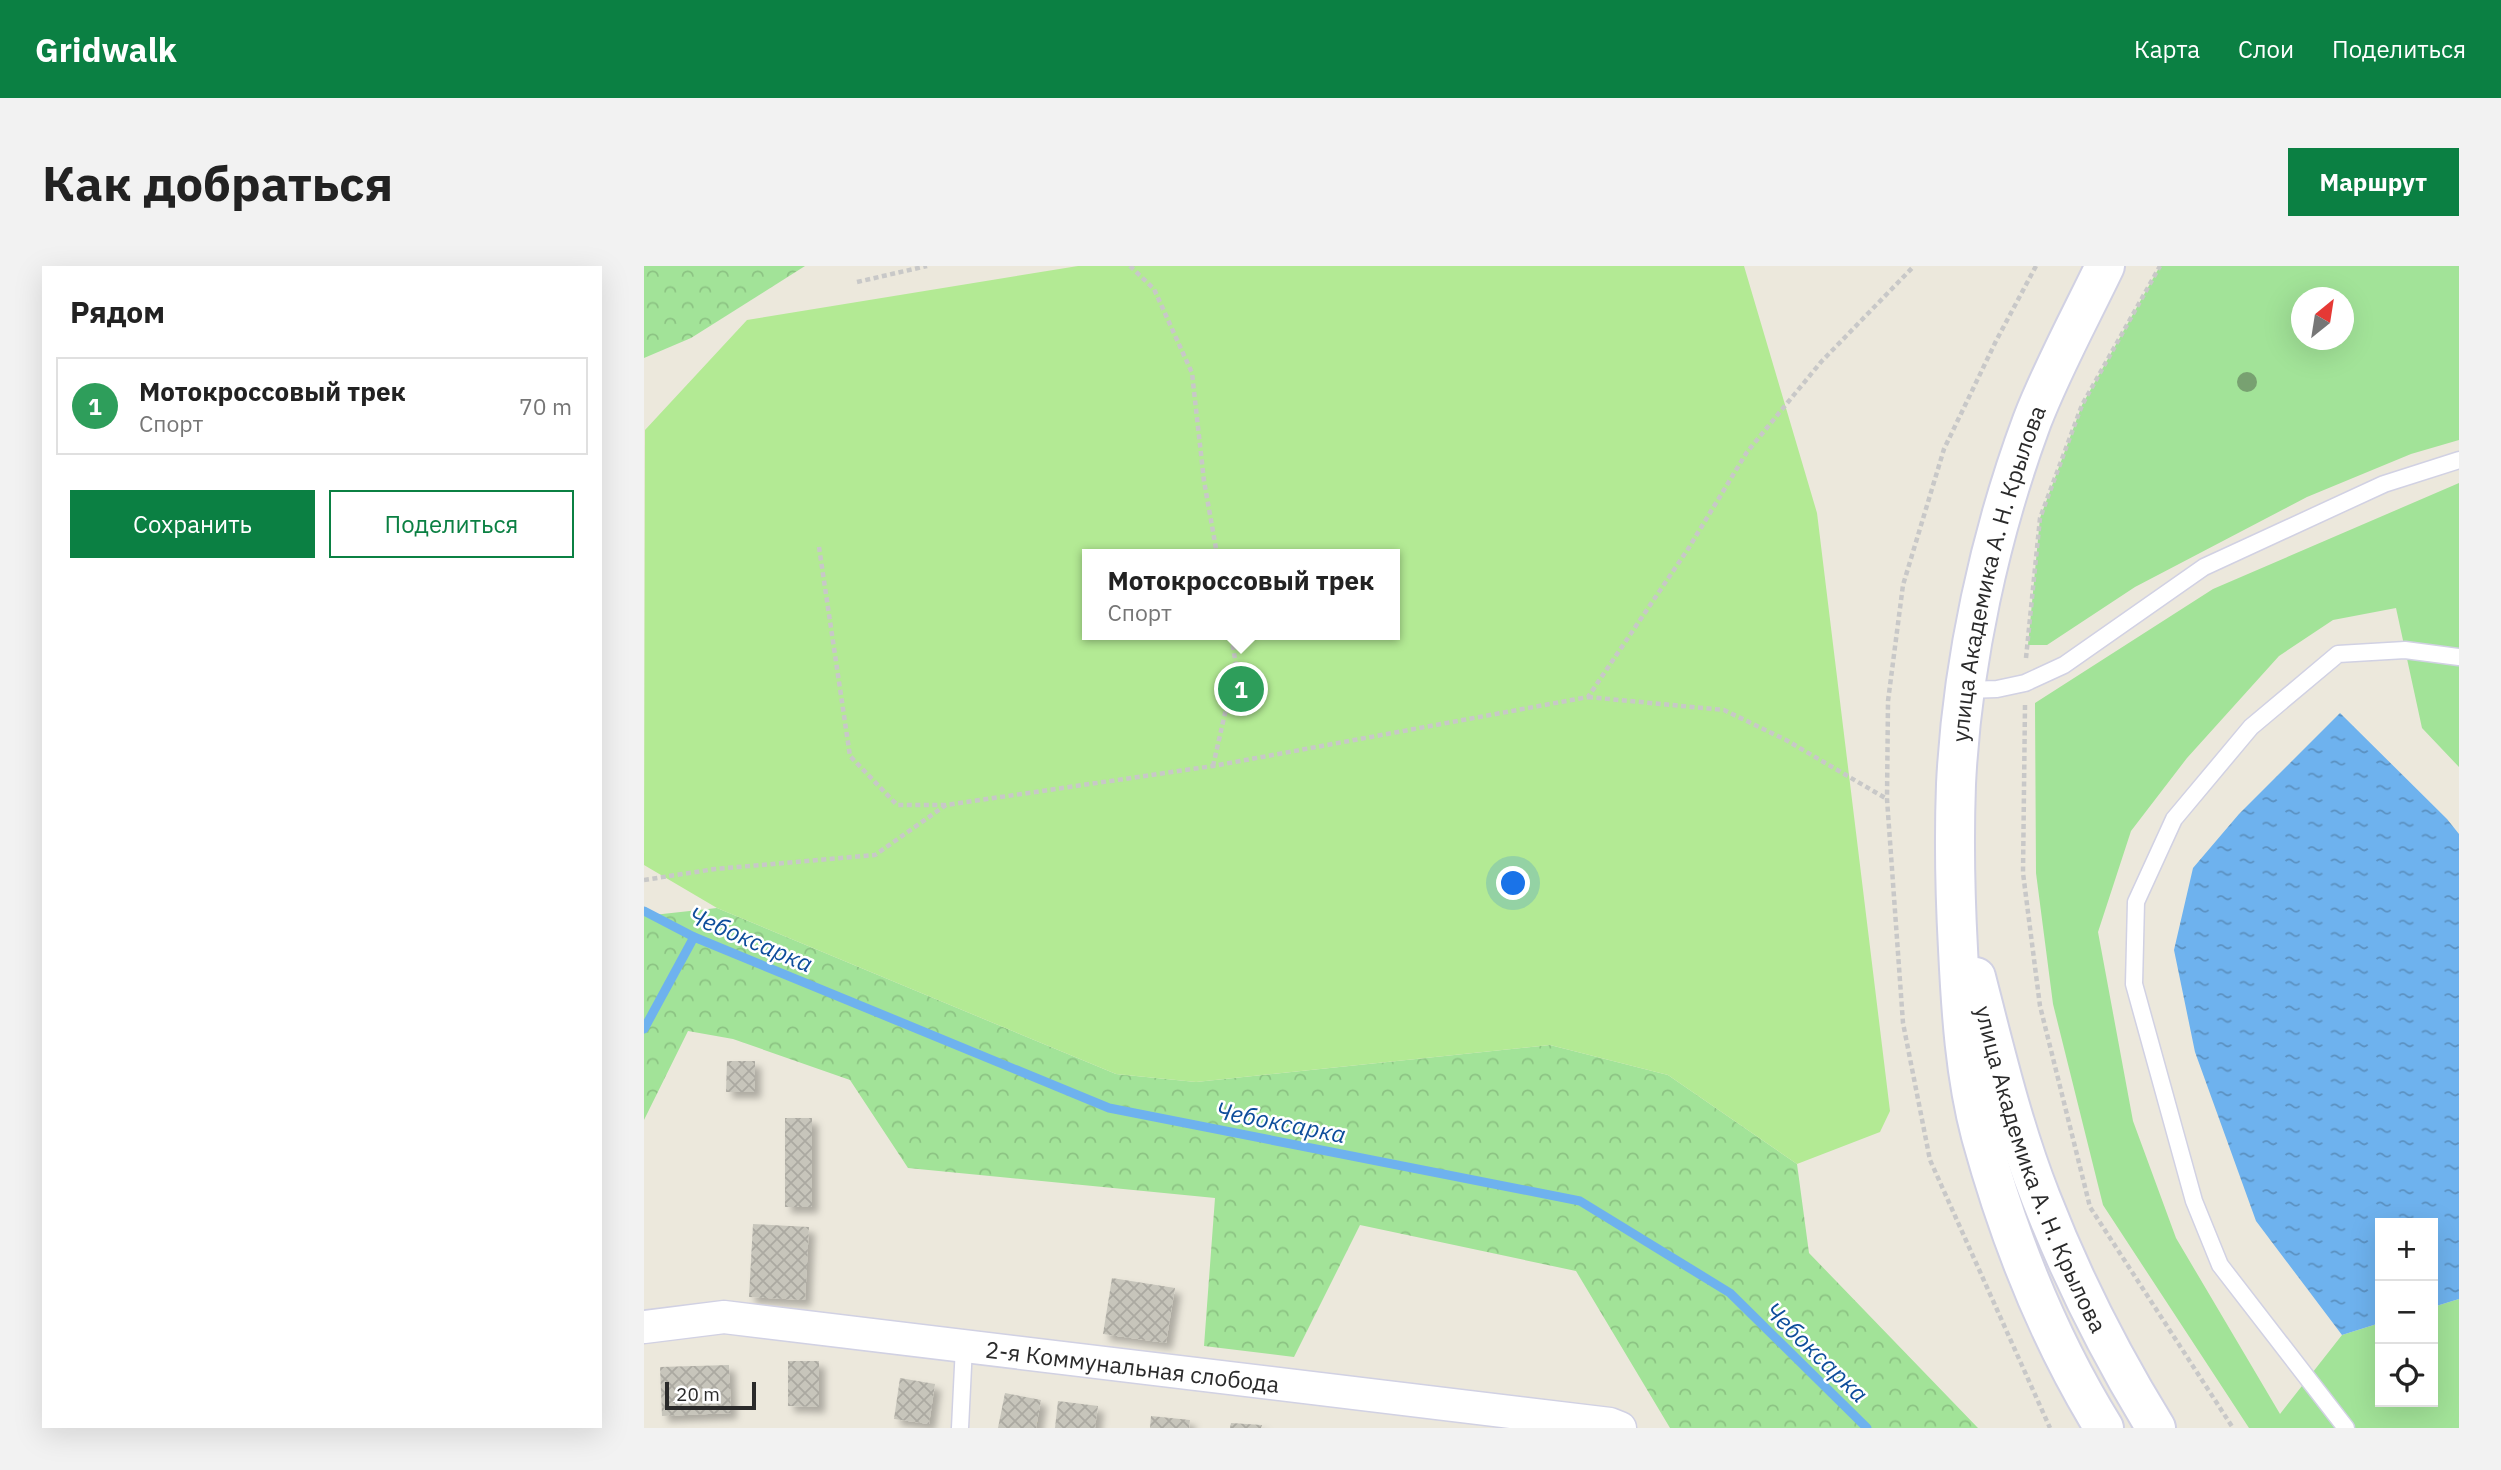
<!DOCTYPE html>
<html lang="ru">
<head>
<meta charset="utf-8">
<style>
	:root { --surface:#fff; --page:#f2f2f2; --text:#222; --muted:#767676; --line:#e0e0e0; --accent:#0b8043 }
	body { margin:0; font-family:"IBM Plex Sans",sans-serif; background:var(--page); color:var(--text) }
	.controls { position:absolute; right:21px; bottom:21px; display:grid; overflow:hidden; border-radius:0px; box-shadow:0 7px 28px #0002 }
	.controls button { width:63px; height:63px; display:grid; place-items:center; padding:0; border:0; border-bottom:2px solid var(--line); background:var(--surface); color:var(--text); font:35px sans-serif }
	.compass { position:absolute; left:1647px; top:21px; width:63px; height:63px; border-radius:50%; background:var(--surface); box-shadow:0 7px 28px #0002; rotate:30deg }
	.scale { position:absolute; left:21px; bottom:18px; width:91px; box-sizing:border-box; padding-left:7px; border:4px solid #2a2a2a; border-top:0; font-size:19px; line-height:24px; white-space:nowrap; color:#2a2a2a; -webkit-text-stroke:5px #fff; paint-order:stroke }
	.you { position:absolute; left:870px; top:618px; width:24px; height:24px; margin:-18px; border:5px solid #fff; border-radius:50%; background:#1a73e8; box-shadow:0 0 0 10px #1a73e833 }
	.badge { display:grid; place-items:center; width:46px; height:46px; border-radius:50%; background:var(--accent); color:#fff; font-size:23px; font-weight:700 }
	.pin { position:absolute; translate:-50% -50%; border:4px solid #fff; box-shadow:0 2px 7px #0006 }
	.popup { position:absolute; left:438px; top:283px; width:318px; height:91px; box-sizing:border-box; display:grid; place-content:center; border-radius:0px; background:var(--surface); filter:drop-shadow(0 2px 5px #0005); font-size:23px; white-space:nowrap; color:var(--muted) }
	.popup b { font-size:26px; color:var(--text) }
	.popup::after { content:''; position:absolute; left:50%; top:100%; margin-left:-14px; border:14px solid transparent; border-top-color:var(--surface) }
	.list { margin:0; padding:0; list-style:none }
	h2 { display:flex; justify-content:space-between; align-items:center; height:91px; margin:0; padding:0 28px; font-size:30px }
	h2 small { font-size:23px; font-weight:400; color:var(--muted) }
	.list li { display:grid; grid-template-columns:46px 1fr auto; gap:21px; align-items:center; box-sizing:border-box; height:98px; margin:0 14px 14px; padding:0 14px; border:2px solid var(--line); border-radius:0px }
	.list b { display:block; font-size:26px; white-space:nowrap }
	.list p { margin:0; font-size:23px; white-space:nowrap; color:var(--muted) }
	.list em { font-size:23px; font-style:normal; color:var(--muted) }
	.actions { display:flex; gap:14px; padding:21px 28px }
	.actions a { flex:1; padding:16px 0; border:2px solid var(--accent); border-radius:0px; text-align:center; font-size:24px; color:var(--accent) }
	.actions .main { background:var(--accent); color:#fff }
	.icon { flex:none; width:38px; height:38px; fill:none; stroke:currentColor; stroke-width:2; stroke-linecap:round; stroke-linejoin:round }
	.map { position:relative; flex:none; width:1815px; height:1162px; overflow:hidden; border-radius:0px }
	header { display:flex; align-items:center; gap:42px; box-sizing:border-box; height:98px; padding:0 35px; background:var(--accent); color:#fff }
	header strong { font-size:33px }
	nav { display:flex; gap:38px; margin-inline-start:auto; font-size:24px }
	.intro { display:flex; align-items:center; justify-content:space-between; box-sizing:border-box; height:168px; padding:0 42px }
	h1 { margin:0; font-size:49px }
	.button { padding:18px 32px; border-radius:0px; background:var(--accent); color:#fff; font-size:24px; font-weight:700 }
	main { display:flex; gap:42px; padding:0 42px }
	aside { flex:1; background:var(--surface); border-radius:0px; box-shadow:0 7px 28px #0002 }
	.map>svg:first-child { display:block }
	.green { fill:#a2e398; fill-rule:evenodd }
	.forest { fill:url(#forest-crowns) }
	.pitch { fill:#b3ea94; fill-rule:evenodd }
	.water { fill:url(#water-ripples) }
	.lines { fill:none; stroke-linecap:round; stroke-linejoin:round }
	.stream { stroke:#6eb2ee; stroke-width:9 }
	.building { fill:url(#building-cross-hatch); filter:url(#shadow) }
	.service-casing { stroke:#d1d1e3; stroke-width:19 }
	.minor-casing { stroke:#d1d1e3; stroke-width:35 }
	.secondary-casing { stroke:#d1d1e3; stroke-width:42 }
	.path { stroke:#c8c8c8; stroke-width:4.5; stroke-dasharray:5 3.5; stroke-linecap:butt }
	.service { stroke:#fff; stroke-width:16 }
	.minor { stroke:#fff; stroke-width:32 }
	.secondary { stroke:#fff; stroke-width:38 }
	.tree { fill:#78a171 }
	.labels { text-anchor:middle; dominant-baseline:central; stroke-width:5; stroke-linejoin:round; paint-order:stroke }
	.street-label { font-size:23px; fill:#2a2a2a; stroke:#fff }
	.water-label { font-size:24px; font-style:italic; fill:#0d4d9b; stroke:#fff }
</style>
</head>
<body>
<header>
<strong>Gridwalk</strong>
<nav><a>Карта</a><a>Слои</a><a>Поделиться</a></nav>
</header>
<div class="intro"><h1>Как добраться</h1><a class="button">Маршрут</a></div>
<main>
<aside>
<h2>Рядом<small></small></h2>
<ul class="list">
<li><span class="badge" style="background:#2e9e5b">1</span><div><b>Мотокроссовый трек</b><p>Спорт</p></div><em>70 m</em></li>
</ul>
<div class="actions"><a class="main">Сохранить</a><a>Поделиться</a></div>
</aside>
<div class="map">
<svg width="1815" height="1162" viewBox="0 0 1815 1162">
	<defs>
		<pattern id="forest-crowns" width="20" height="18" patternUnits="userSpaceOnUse" patternTransform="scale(1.75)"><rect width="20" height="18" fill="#a2e398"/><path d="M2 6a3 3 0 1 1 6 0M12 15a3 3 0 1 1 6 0" fill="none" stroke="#8cc383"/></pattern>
		<pattern id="water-ripples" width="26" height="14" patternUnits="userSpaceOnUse" patternTransform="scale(1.75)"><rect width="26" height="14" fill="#6eb2ee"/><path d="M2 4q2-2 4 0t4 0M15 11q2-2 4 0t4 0" fill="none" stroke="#5b91c1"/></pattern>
		<pattern id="building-cross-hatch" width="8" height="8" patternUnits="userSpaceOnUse" patternTransform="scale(1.75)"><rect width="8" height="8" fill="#c7c5bb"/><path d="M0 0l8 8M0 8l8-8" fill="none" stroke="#aba9a1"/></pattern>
		<filter id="shadow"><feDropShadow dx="6" dy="6" stdDeviation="3.5" flood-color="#0004"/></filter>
	</defs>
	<rect width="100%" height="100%" fill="#ece8dc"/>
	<g class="green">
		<path d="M1516 0H1815V174L1767 188 1663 231 1491 321 1403 379H1384L1396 252 1438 139ZM1658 32H1700V74H1658Z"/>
		<polygon points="1815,217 1815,501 1778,462 1752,342 1689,354 1635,390 1543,492 1487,565 1454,666 1489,855 1532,972 1636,1148 1698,1069 1736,1057 1736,1136 1789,1136 1789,1041 1815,1033 1815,1162 1605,1162 1459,939 1409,738 1392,607 1391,437 1569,323"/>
	</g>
	<g class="forest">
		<polygon points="0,0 161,0 47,72 0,92"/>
		<polygon points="73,642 472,808 552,816 906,779 1024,809 1153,898 1165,987 1334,1162 1026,1162 932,1005 716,959 650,1091 560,1080 571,932 264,902 206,814 89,773 44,765 0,854 0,650"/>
	</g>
	<path class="pitch" d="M434 0H1100L1173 247 1246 845 1236 866 1153 898 1024 809 906 779 552 816 472 808 73 642 0 599 1 164 103 54ZM443 288H751V369H443Z"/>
	<polygon class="water" points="1696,447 1803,553 1815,568 1815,1033 1789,1041 1789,957 1736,957 1736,1057 1698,1069 1612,955 1551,786 1530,684 1549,602 1595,548"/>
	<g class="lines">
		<g class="stream">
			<polyline points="0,645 50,671 465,842 936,935 1086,1027 1223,1162"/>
			<polyline points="0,763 50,671"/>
		</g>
	</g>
	<g class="building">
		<polygon points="83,795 111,795 111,826 82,826"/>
		<rect x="141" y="852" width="27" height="89"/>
		<polygon points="109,958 165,961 161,1034 105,1031"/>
		<polygon points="468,1012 531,1022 522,1077 459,1068"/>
		<polygon points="144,1095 175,1095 175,1141 144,1140"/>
		<polygon points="85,1099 87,1147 18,1150 16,1101"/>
		<polygon points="256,1112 291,1118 285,1158 250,1153"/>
		<polygon points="361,1127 397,1134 392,1162 354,1162"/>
		<polygon points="414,1135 454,1140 451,1162 411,1162"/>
		<polygon points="507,1150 546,1154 545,1162 506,1162"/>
		<polygon points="587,1157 618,1159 617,1162 586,1162"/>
	</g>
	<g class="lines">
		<defs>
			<g id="service">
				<polyline points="1322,424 1353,423 1381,417 1420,399 1560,301 1740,218 1815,194"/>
				<polyline points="316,1162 320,1080"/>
				<polyline points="1702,1162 1576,999 1550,935 1490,718 1492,636 1530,553 1607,461 1694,388 1761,384 1815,391"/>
			</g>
			<g id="minor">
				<path id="s1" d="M0 1061 80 1051 966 1158 976 1162"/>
			</g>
			<g id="secondary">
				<path id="s2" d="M1332 711C1351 785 1369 861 1397 932 1428 1012 1467 1089 1512 1162"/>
				<path id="s3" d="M1460 1162C1405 1073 1365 972 1337 870 1321 810 1317 745 1314 683 1311 628 1310 573 1312 518 1318 397 1346 268 1388 155 1408 103 1437 50 1461 0"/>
			</g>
		</defs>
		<use href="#service" class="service-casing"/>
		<use href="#minor" class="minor-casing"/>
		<use href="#secondary" class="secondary-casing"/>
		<g class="path">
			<polyline points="486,0 510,23 548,107 560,215 573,288"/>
			<polyline points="1392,0 1352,75 1300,183 1259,319 1244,435 1243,533 1259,757 1286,894 1406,1162"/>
			<polyline points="213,16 283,0"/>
			<polyline points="175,281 206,490 253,539 301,539"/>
			<polyline points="1382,392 1396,252 1438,139 1516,0"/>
			<polyline points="944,431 1080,444 1142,474 1243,533"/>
			<polyline points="1381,439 1379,607 1396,740 1446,941 1589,1162"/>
			<polyline points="569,500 592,399 587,369"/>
			<polyline points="0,614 71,603 231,589 302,539 569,500 944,431 1044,283 1103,186 1177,96 1270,0"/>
		</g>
		<use href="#service" class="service"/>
		<use href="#minor" class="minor"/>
		<use href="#secondary" class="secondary"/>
	</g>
	<circle class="tree" cx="1603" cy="116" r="10"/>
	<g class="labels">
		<g class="street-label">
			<text stroke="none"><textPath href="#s3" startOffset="887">улица Академика А. Н. Крылова</textPath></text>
			<text stroke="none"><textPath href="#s2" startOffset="203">улица Академика А. Н. Крылова</textPath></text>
			<text stroke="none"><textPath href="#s1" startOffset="492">2-я Коммунальная слобода</textPath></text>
		</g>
		<g class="water-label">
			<text transform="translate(107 673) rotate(23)">Чебоксарка</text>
			<text transform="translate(637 856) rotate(11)">Чебоксарка</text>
			<text transform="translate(1173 1086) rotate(44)">Чебоксарка</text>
		</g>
	</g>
</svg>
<div class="controls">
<button>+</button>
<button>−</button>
<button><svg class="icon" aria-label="locate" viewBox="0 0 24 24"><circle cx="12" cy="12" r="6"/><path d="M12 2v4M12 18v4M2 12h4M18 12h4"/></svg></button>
</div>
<svg class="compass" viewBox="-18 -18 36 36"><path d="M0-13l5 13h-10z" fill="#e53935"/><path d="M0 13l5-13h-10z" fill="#767676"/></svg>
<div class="scale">20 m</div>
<div class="you"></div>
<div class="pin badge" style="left:597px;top:423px;background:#2e9e5b">1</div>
<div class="popup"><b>Мотокроссовый трек</b>Спорт</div>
</div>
</main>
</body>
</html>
